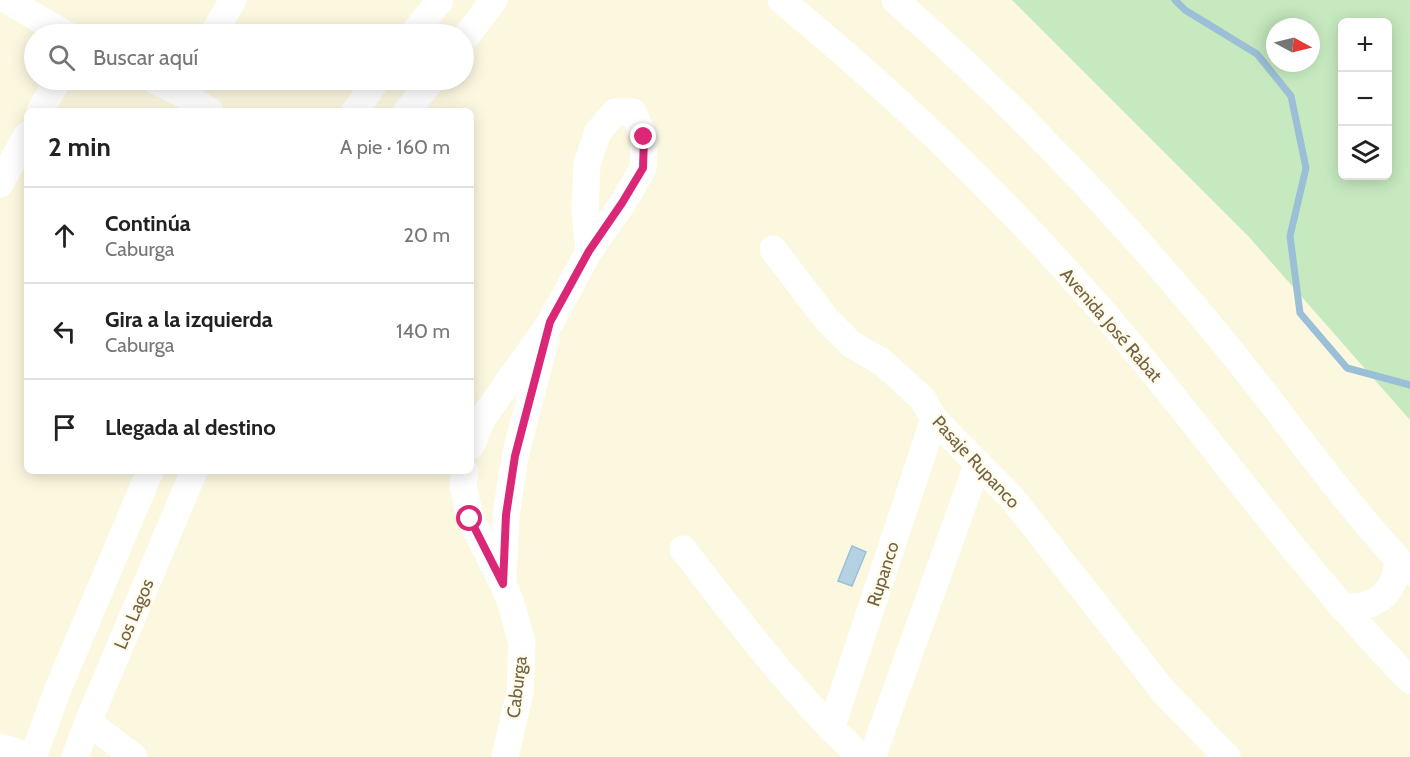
<!DOCTYPE html>
<html lang="es">
<head>
<meta charset="utf-8">
<style>
	:root { --surface:#fff; --page:#f2f2f2; --text:#222; --muted:#767676; --line:#e0e0e0 }
	body { margin:0; font-family:Cabin,sans-serif; background:var(--page); color:var(--text) }
	.controls { position:absolute; right:18px; top:18px; display:grid; overflow:hidden; border-radius:9px; box-shadow:0 3px 15px #0003 }
	.controls button { width:54px; height:54px; display:grid; place-items:center; padding:0; border:0; border-bottom:2px solid var(--line); background:var(--surface); color:var(--text); font:30px sans-serif }
	.compass { position:absolute; left:1266px; top:18px; width:54px; height:54px; border-radius:50%; background:var(--surface); box-shadow:0 3px 15px #0003; rotate:97deg }
	.stop { position:absolute; width:18px; height:18px; margin:-14px; border:4px solid #db2777; border-radius:50%; background:#fff }
	.stop.end { background:#db2777; border-color:#fff; box-shadow:0 2px 6px #0008 }
	.list { margin:0; padding:0; list-style:none }
	h2 { display:flex; justify-content:space-between; align-items:center; height:78px; margin:0; padding:0 24px; font-size:26px }
	h2 small { font-size:20px; font-weight:400; color:var(--muted) }
	.list li { display:grid; grid-template-columns:39px 1fr auto; gap:18px; align-items:center; box-sizing:border-box; height:96px; padding:0 24px; border-top:2px solid var(--line) }
	.list b { display:block; font-size:22px; white-space:nowrap }
	.list p { margin:0; font-size:20px; white-space:nowrap; color:var(--muted) }
	.list em { font-size:20px; font-style:normal; color:var(--muted) }
	.icon { flex:none; width:33px; height:33px; fill:none; stroke:currentColor; stroke-width:2; stroke-linecap:round; stroke-linejoin:round }
	.map { position:relative; flex:none; width:1410px; height:757px; overflow:hidden }
	.search { position:absolute; background:var(--surface); box-shadow:0 3px 15px #0003; left:24px; top:24px; width:450px; height:66px; display:flex; align-items:center; gap:15px; box-sizing:border-box; padding:0 21px; border-radius:33px; color:var(--muted); font-size:22px }
	.panel { position:absolute; background:var(--surface); box-shadow:0 3px 15px #0003; left:24px; top:108px; width:450px; height:366px; border-radius:9px }
	.map>svg:first-child { display:block }
	.green { fill:#c6e9bf; fill-rule:evenodd }
	.water { fill:#b5d2e5; stroke:#9bbfd6; stroke-width:1.5 }
	.lines { fill:none; stroke-linecap:round; stroke-linejoin:round }
	.stream { stroke:#9bbfd6; stroke-width:7 }
	.minor { stroke:#fff; stroke-width:27 }
	.route { stroke:#db2777; stroke-width:8 }
	.labels { text-anchor:middle; dominant-baseline:central; stroke-width:4.5; stroke-linejoin:round; paint-order:stroke }
	.street-label { font-size:18px; fill:#726148; stroke:#fffbe6 }
</style>
</head>
<body>
<div class="map">
<svg width="1410" height="757" viewBox="0 0 1410 757">
	<rect width="100%" height="100%" fill="#fcf8e0"/>
	<path class="green" d="M1012 0H1410V420L1249 237ZM1342 22H1388V176H1342ZM1275 27H1311V63H1275Z"/>
	<polygon class="water" points="852,546 866,552 852,586 838,581"/>
	<g class="lines">
		<polyline class="stream" points="1175,0 1185,10 1257,54 1291,96 1306,168 1290,236 1300,313 1347,368 1410,385"/>
		<g class="minor">
			<polyline points="7,0 65,34"/>
			<path d="M781 0C915 110 1044 237 1153 372 1238 476 1316 584 1410 680"/>
			<path d="M895 0C944 43 991 87 1037 134 1105 202 1169 275 1230 350 1290 424 1344 503 1410 572"/>
			<polyline points="213,34 233,0"/>
			<polyline points="413,34 440,0"/>
			<polyline points="464,39 494,0"/>
			<polyline points="154,80 179,92 210,111"/>
			<polyline points="40,111 58,80"/>
			<polyline points="355,111 377,80"/>
			<polyline points="407,111 432,80"/>
			<polyline points="0,184 27,135"/>
			<polyline points="773,249 827,320 851,344 882,362 922,398 934,419 1012,498 1164,692 1227,757"/>
			<polyline points="471,446 482,419 550,323 589,251 623,203 643,168 644,137 633,112 615,112 598,132 587,164 585,211 589,251"/>
			<polyline points="465,471 463,485 470,518 503,584 511,603 522,643 520,692 505,757"/>
			<path d="M683 549C739 621 794 695 861 757"/>
			<polyline points="503,580 506,515 515,456 546,338"/>
			<path d="M1341 606C1375 610 1395 595 1398 560"/>
			<polyline points="88,722 134,757"/>
			<polyline points="831,729 934,419"/>
			<polyline points="0,747 33,757 58,689 150,471"/>
			<polyline points="75,757 88,722 194,471"/>
			<polyline points="872,757 978,463"/>
		</g>
	</g>
	<g class="lines">
		<polyline class="route" points="470,519 503,584 506,515 515,456 550,322 589,251 622,203 643,168 644,137"/>
	</g>
	<g class="labels">
		<g class="street-label">
			<text transform="translate(1111 325) rotate(49)">Avenida José Rabat</text>
			<text transform="translate(976 462) rotate(47)">Pasaje Rupanco</text>
			<text transform="translate(883 574) rotate(-72)">Rupanco</text>
			<text transform="translate(134 614) rotate(-67)">Los Lagos</text>
			<text transform="translate(517 687) rotate(-83)">Caburga</text>
		</g>
	</g>
</svg>
<div class="controls">
<button>+</button>
<button>−</button>
<button><svg class="icon" aria-label="layers" viewBox="0 0 24 24"><path d="M12 4l9 5-9 5-9-5zM3 14l9 5 9-5"/></svg></button>
</div>
<svg class="compass" viewBox="-18 -18 36 36"><path d="M0-13l5 13h-10z" fill="#e53935"/><path d="M0 13l5-13h-10z" fill="#767676"/></svg>
<div class="stop" style="left:470px;top:519px"></div>
<div class="stop end" style="left:644px;top:137px"></div>
<div class="search"><svg class="icon" aria-label="search" viewBox="0 0 24 24"><circle cx="10" cy="10" r="6"/><path d="M15 15l6 6"/></svg>Buscar aquí</div>
<section class="panel">
<h2>2 min<small>A pie · 160 m</small></h2>
<ul class="list">
<li><svg class="icon" aria-label="ahead" viewBox="0 0 24 24"><path d="M12 20V5M6 11l6-6 6 6"/></svg><div><b>Continúa</b><p>Caburga</p></div><em>20 m</em></li>
<li><svg class="icon" aria-label="left" viewBox="0 0 24 24"><path d="M17 20v-9H6M10 6l-5 5 5 5"/></svg><div><b>Gira a la izquierda</b><p>Caburga</p></div><em>140 m</em></li>
<li><svg class="icon" aria-label="arrive" viewBox="0 0 24 24"><path d="M6 21V4h12l-3 4 3 4H6"/></svg><div><b>Llegada al destino</b></div></li>
</ul>
</section>
</div>
</body>
</html>
